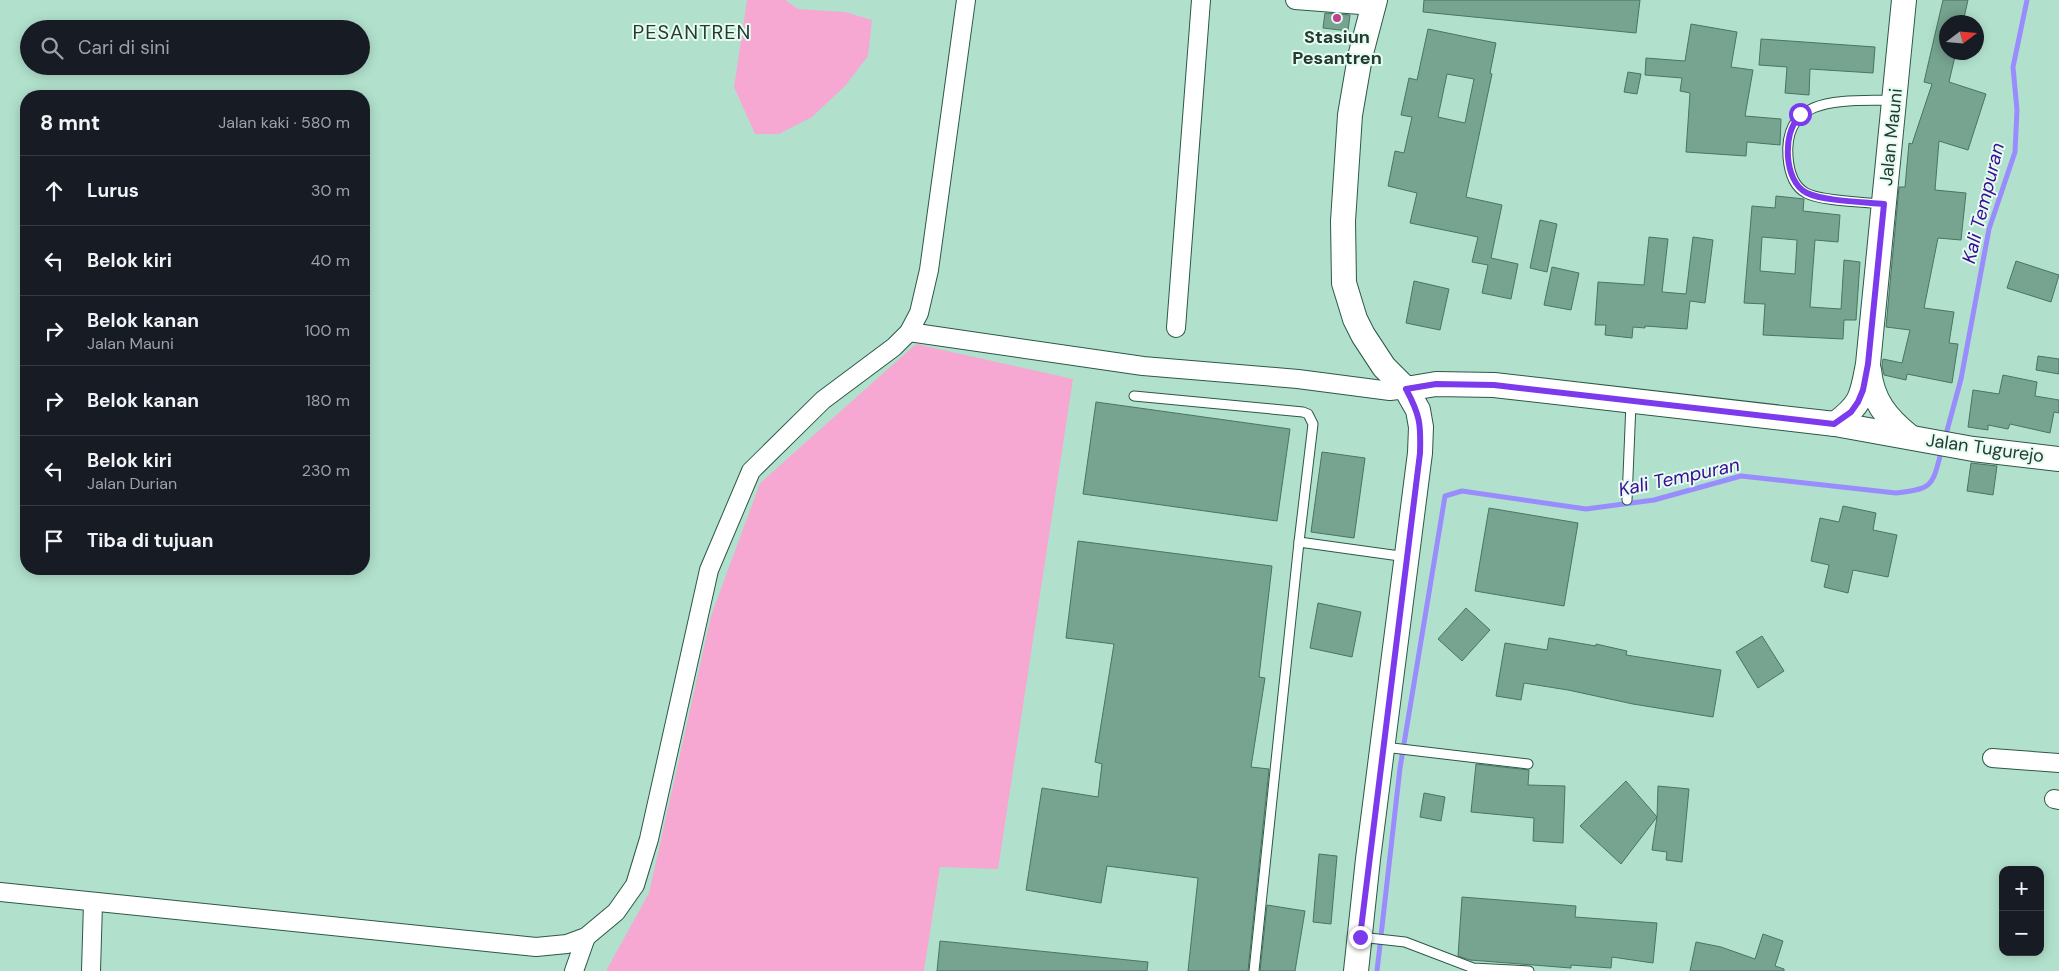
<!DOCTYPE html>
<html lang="id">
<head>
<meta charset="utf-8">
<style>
	:root { --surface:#171b24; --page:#242831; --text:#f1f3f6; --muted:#9ea1a6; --line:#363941 }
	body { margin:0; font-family:"DM Sans",sans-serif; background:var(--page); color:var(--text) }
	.controls { position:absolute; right:15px; bottom:15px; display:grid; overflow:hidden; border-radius:10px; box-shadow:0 2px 12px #0003 }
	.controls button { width:45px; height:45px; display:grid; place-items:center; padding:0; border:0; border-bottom:1px solid var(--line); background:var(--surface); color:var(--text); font:25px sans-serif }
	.compass { position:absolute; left:1939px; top:15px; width:45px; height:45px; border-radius:50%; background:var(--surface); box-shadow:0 2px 12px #0003; rotate:74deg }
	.stop { position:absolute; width:15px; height:15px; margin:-11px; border:4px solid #7c3aed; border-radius:50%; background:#fff }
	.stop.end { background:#7c3aed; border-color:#fff; box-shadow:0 1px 5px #0008 }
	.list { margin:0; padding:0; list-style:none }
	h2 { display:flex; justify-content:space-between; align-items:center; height:65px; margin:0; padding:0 20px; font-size:21px }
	h2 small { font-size:16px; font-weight:400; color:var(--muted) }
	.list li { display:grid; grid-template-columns:32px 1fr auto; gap:15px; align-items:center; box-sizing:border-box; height:70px; padding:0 20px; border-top:1px solid var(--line) }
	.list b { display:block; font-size:19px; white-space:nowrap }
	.list p { margin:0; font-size:16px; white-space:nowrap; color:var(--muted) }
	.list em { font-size:16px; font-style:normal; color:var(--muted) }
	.icon { flex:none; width:28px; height:28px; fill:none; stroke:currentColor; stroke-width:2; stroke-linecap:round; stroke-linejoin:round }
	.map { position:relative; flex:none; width:2059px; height:971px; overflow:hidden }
	.search { position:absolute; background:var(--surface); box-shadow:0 2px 12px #0003; left:20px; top:20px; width:350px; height:55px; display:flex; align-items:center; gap:12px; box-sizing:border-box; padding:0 18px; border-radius:28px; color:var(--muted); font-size:19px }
	.panel { position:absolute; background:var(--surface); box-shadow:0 2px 12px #0003; left:20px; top:90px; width:350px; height:485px; border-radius:20px }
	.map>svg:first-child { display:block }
	.green { fill:#f6a8d2 }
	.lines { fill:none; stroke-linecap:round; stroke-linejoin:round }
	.stream { stroke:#998dfe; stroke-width:5 }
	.building { fill:#76a490; stroke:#497563; fill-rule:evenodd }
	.lane-casing { stroke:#2c5847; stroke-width:11 }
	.street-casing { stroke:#2c5847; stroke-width:20 }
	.secondary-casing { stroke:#2c5847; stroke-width:26 }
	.lane { stroke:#fff; stroke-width:9 }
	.street { stroke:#fff; stroke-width:18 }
	.secondary { stroke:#fff; stroke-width:24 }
	.route { stroke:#7c3aed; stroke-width:6 }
	.poi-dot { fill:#be408e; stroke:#e4fcf1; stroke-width:2 }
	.labels { text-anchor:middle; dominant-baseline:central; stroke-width:4; stroke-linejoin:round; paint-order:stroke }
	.poi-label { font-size:18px; font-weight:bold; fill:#273a32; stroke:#e4fcf1 }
	.street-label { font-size:18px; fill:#273a32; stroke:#e4fcf1 }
	.water-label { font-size:19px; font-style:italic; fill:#3b0b95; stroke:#e4fcf1 }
	.quarter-label { font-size:20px; letter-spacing:1px; fill:#273a32; stroke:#e4fcf1 }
</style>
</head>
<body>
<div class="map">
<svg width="2059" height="971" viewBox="0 0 2059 971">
	<rect width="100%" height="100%" fill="#b1e1cc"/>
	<g class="green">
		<polygon points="747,0 785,0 798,9 845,12 872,20 868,56 845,86 812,117 779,134 755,134 734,87"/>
		<polygon points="916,344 1073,379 998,869 940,867 924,971 606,971 649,893 711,616 760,483"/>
	</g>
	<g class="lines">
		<g class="stream">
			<polyline points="1945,438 1961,379 1989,229 2015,152 2017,110 2013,67 2027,0"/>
			<path d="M1377 971 1400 768 1445 496 1462 491 1586 509 1654 500 1741 476 1896 493C1935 489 1932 485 1942 449"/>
		</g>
	</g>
	<g class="building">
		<polygon points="1424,0 1640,0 1636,33 1423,12"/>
		<polygon points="1943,0 1968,0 1963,22 1946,22 1946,52 1956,52 1949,82 1986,94 1968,150 1939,141 1935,190 1966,193 1961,240 1938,238 1924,308 1954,312 1949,343 1958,344 1952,383 1907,374 1906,380 1884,375 1882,366 1883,359 1902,363 1910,330 1886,327 1899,187 1905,187 1909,143 1912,144 1932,84 1924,82"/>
		<polygon points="1325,13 1350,15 1348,31 1323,28"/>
		<polygon points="1691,24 1737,32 1731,67 1753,70 1745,116 1781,119 1780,145 1747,142 1746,156 1686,152 1690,93 1680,91 1682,78 1645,75 1646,58 1685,61"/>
		<path d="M1428 29 1496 43 1490 73 1492 74 1466 197 1502 205 1491 258 1518 264 1511 299 1482 293 1488 265 1472 262 1478 237 1410 223 1417 193 1388 186 1395 151 1404 153 1412 117 1401 115 1409 78 1417 80ZM1447 74 1474 79 1465 123 1438 117Z"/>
		<polygon points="1761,39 1875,47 1873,73 1810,69 1809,95 1785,93 1787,67 1759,65"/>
		<polygon points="1628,72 1641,74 1637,94 1624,92"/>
		<path d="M1776 196 1804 199 1803 211 1840 215 1838 242 1815 240 1810 307 1841 309 1844 260 1860 262 1856 320H1844L1843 339 1763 335 1765 304 1744 303 1752 206 1775 208ZM1762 237 1797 240 1795 274 1760 271Z"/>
		<polygon points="1540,220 1557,224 1547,272 1530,268"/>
		<polygon points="1649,237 1668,239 1662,292 1686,294 1693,237 1713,240 1705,303 1690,301 1687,329 1645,326 1645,328 1633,327 1632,338 1605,335 1606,325 1595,325 1598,282 1644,285"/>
		<polygon points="2016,261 2059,275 2051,302 2007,288"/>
		<polygon points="1552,267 1579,273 1571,310 1544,305"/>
		<polygon points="1414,281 1449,289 1440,330 1406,323"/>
		<polygon points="2038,356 2059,359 2059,374 2036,370"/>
		<polygon points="2003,375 2037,382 2035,396 2059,400 2059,413 2054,412 2050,433 2010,424 2008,429 1988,425 1988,430 1968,427 1973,390 1999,394"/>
		<polygon points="1096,402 1290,429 1277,521 1083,494"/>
		<polygon points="1322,452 1365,458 1354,538 1311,532"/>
		<polygon points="1971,463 1997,466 1993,495 1967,491"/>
		<polygon points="1843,506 1876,513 1873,530 1897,535 1888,577 1853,570 1848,593 1824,587 1829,565 1811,561 1820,518 1839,522"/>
		<polygon points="1489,508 1578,523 1564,606 1475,591"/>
		<polygon points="1078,541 1272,566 1259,677 1265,678 1251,767 1269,769 1248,971 1188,971 1198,878 1107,866 1101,903 1026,890 1042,788 1098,797 1102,764 1095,762 1114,644 1066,638"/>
		<polygon points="1318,603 1361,612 1352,657 1310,648"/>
		<polygon points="1466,608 1490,630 1462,661 1438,639"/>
		<polygon points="1762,636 1784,671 1758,688 1736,652"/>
		<polygon points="1549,638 1596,646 1596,644 1627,651 1626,655 1721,670 1713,717 1633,704 1568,690 1524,683 1521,700 1496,696 1505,643 1547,650"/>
		<polygon points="1476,764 1529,770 1528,785 1565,786 1563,843 1533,841 1534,818 1471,812"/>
		<polygon points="1626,781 1657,817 1621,864 1580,826"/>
		<polygon points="1658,786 1689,789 1682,862 1666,860 1667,852 1652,850 1657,817"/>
		<polygon points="1424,793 1445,797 1441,821 1420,817"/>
		<polygon points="1319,854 1337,856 1331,924 1313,922"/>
		<polygon points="1462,897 1576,906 1575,917 1657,923 1653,963 1612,957 1611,968 1571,965 1571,968 1470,960 1458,956"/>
		<polygon points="1267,905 1305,911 1295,971 1260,971"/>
		<polygon points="1763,934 1783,941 1775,966 1784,969 1784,971 1690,971 1696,942 1721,947 1755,959"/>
		<polygon points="940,941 1148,962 1147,971 937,971"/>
	</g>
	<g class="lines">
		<defs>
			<g id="lane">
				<path d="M1882 204C1864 202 1820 201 1806 193 1793 186 1789 170 1788 157 1783 92 1849 102 1894 100"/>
				<polyline points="1134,396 1303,412 1308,414 1313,424 1299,542"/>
				<polyline points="1627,500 1631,403"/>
				<polyline points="1384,747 1528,764"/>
				<polyline points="1360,937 1405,942 1473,968 1529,971"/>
				<polyline points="1254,971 1299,542 1407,557"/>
			</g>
			<g id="street">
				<polyline points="1295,0 1374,6"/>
				<polyline points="1176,328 1201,0"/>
				<polyline points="909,332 1143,366 1298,379 1390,391 1406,389"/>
				<polyline points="1992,758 2059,763"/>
				<polyline points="2054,799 2059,800"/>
				<polyline points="0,892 536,947 567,944 586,937 616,912 635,885 649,839 709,570 751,471 823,400 894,347 909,332 919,313 929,270 966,0"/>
				<polyline points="91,971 93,903"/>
				<polyline points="574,971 586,937"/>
			</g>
			<g id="secondary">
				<path d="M1869 370C1872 400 1886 418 1910 437"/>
				<polyline points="1406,389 1436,384 1494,385 1835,424 1973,449 2059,459"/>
				<path d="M1835 424C1862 404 1862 396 1868 364L1904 0"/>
				<polyline points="1356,971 1368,859 1420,453 1421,427 1418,410 1406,389 1384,367 1363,335 1355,319 1344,283 1343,221 1350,115 1360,57 1375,0"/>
			</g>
		</defs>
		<use href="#lane" class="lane-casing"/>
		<use href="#street" class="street-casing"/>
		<use href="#secondary" class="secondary-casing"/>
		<use href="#lane" class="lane"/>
		<use href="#street" class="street"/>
		<use href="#secondary" class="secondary"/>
	</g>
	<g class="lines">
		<path class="route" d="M1360 937 1420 453C1421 424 1420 415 1406 389L1436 384 1494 385 1834 424 1851 412 1858 402 1863 390 1868 364 1884 204C1864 202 1823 201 1807 193 1794 187 1789 170 1788 157 1787 139 1790 128 1800 114"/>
	</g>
	<circle class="poi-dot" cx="1337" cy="18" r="5"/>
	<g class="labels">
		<g class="poi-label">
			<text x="1337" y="37">Stasiun<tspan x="1337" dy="21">Pesantren</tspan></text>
		</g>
		<g class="street-label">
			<text transform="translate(1891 137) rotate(-84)">Jalan Mauni</text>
			<text transform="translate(1985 448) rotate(8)">Jalan Tugurejo</text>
		</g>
		<g class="water-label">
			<text transform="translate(1983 203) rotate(-76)">Kali Tempuran</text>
			<text transform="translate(1679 477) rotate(-12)">Kali Tempuran</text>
		</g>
		<g class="quarter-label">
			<text x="692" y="32">PESANTREN</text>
		</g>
	</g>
</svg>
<div class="controls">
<button>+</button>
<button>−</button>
</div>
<svg class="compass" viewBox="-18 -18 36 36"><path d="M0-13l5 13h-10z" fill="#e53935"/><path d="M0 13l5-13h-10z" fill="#9ea1a6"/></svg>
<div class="stop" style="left:1800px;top:114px"></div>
<div class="stop end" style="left:1360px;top:937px"></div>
<div class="search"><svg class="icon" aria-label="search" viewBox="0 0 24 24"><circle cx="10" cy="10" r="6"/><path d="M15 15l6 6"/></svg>Cari di sini</div>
<section class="panel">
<h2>8 mnt<small>Jalan kaki · 580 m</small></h2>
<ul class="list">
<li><svg class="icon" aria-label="ahead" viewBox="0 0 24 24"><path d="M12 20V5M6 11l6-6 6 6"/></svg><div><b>Lurus</b></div><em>30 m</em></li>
<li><svg class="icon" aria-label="left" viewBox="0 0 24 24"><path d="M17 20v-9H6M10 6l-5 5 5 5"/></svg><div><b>Belok kiri</b></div><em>40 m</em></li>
<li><svg class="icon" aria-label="right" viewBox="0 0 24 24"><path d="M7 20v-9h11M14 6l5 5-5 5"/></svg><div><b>Belok kanan</b><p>Jalan Mauni</p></div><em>100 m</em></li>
<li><svg class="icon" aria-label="right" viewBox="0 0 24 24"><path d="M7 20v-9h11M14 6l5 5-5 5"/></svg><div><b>Belok kanan</b></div><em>180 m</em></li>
<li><svg class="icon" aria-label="left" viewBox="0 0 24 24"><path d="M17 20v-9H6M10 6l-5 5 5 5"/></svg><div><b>Belok kiri</b><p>Jalan Durian</p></div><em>230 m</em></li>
<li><svg class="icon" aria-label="arrive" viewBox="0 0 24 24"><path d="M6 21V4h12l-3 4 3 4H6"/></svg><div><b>Tiba di tujuan</b></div></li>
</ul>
</section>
</div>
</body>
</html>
